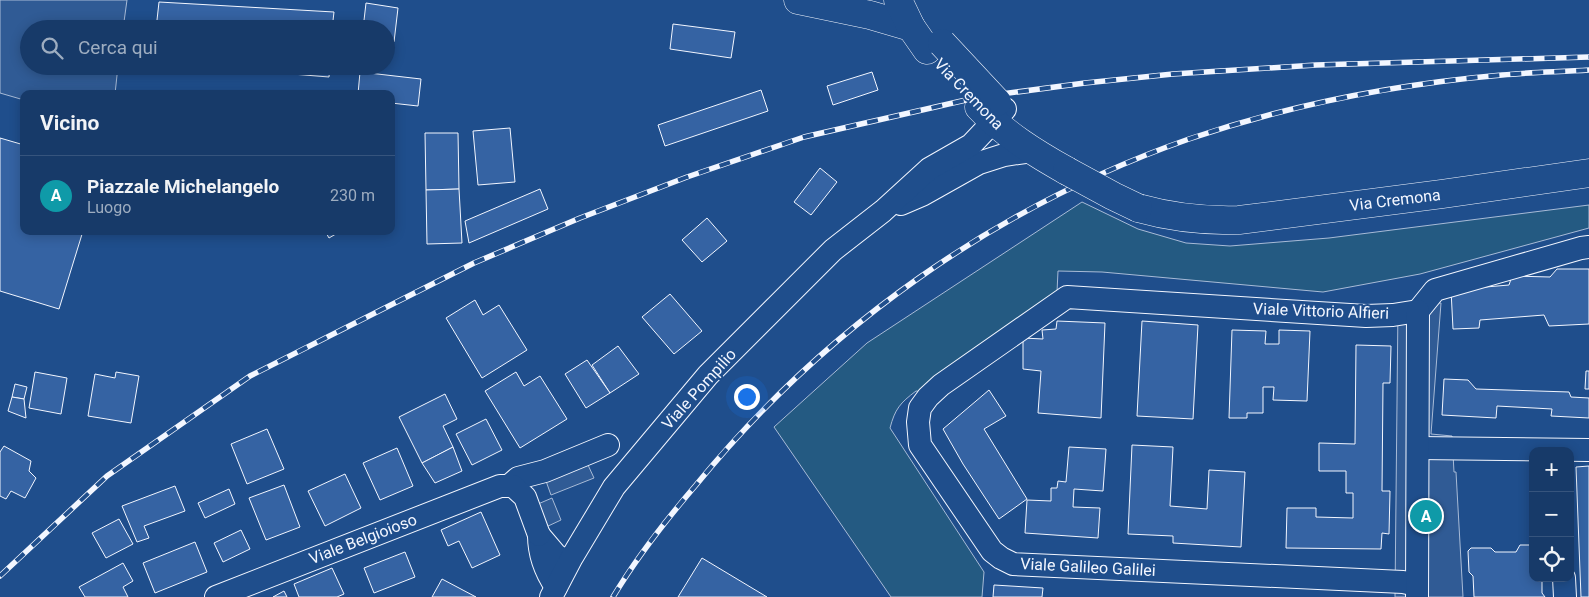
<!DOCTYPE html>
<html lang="it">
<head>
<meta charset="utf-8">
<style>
	:root { --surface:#173a69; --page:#20416f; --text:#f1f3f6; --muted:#9eadc0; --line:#36547d; --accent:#ffb74d }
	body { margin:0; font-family:Roboto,sans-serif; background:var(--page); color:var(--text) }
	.controls { position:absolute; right:15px; bottom:15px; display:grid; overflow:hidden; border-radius:10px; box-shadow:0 2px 12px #0003 }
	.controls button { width:45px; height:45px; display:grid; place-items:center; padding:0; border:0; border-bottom:1px solid var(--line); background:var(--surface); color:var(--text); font:25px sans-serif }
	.you { position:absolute; left:746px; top:396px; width:18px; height:18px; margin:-12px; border:4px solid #fff; border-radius:50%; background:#1a73e8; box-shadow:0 0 0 8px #1a73e833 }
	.badge { display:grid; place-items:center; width:32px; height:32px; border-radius:50%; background:var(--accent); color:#fff; font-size:16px; font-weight:700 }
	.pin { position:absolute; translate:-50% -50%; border:2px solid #fff; box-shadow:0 1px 5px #0006 }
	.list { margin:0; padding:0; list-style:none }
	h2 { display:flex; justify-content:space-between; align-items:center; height:65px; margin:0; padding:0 20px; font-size:21px }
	h2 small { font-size:16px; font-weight:400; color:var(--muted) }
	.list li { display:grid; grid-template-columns:32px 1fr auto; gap:15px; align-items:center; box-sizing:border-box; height:80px; padding:0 20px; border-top:1px solid var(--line) }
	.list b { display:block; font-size:19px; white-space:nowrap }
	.list p { margin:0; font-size:16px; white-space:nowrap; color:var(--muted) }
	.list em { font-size:16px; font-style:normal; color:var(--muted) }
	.icon { flex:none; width:28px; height:28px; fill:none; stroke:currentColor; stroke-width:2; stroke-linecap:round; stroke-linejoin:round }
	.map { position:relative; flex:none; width:1589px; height:597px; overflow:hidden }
	.search { position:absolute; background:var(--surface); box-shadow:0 2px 12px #0003; left:20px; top:20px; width:375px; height:55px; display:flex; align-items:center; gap:12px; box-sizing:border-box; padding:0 18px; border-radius:28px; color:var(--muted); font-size:19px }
	.panel { position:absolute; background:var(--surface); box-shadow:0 2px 12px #0003; left:20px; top:90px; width:375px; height:145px; border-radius:10px }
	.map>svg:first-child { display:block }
	.green { fill:#245a82; stroke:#a8bbd7 }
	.parking { fill:#305b95; stroke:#a8bbd7 }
	.building { fill:#3563a3; stroke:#f2f6ff }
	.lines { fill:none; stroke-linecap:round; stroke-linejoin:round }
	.minor-casing { stroke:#f2f6ff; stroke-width:24 }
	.major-casing { stroke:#f2f6ff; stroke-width:29 }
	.minor { stroke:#1f4e8c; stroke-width:22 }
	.major { stroke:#1f4e8c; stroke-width:28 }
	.rail-casing { stroke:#f2f6ff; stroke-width:5.5 }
	.rail { stroke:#1f4e8c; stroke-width:4; stroke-dasharray:11; stroke-linecap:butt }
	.major-bridge-casing { stroke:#f2f6ff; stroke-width:29; stroke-linecap:butt }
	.major-bridge { stroke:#1f4e8c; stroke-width:28 }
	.labels { text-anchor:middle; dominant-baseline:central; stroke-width:4; stroke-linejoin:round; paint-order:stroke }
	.street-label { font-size:16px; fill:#f2f6ff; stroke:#1f4e8c }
</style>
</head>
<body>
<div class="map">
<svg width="1589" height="597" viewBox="0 0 1589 597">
	<rect width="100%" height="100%" fill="#1f4e8c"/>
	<path class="green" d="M1082 202 1138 229 1186 243 1230 246 1329 238 1589 205V228L1420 274 1323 292 1102 272 1058 271 1057 292 927 392 916 391C900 403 895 409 890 428L984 572 982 597H891L774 427 867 343Z"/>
	<g class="parking">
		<polygon points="0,0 127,0 123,29 29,29 29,66 118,66 115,94 24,94 24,100 0,93"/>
		<polygon points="1441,303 1431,434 1452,436 1454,472 1456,472 1463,597 1395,597 1398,304"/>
		<polygon points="588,465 594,478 551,495 546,481"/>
		<polygon points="552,498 561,520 546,527 538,504"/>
	</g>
	<g class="building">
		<polygon points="159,2 334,12 332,29 156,29"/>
		<polygon points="366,3 398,8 394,42 386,41 386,29 363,29"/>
		<polygon points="673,24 735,32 731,58 670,49"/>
		<polygon points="193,66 330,66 329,77"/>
		<polygon points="360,72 421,79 418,106 391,103 391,94 358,94"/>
		<polygon points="872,72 878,90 833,105 827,86"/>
		<polygon points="761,90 768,111 665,146 658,125"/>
		<polygon points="510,128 515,182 478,185 473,131"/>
		<polygon points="425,133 458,133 459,189 426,190"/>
		<polygon points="0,138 24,145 24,231 83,231 59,309 0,291"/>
		<polygon points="820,168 837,182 811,215 794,202"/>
		<polygon points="459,189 462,243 427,244 426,190"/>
		<polygon points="540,189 548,209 469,243 465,221"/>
		<polygon points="707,218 727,241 702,262 682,240"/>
		<polygon points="325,231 341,231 329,238"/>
		<polygon points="1557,269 1589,269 1589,324 1549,326 1544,315 1480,320 1479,328 1453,329 1451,290 1509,285 1512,276 1550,277"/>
		<polygon points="670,294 702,331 674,354 642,317"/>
		<polygon points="475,300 483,315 499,305 527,350 482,378 446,318"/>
		<polygon points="1057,321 1105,323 1101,418 1038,413 1041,371 1023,369 1023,338 1043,339 1042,330 1056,329"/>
		<polygon points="1142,321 1198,325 1193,419 1137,416"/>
		<polygon points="1232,330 1266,331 1265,344 1279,344 1279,330 1310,331 1307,401 1273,400 1274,387 1263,387 1263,413 1247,413 1247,418 1229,418"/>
		<polygon points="1356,345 1391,346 1390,383 1383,383 1382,491 1390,491 1389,534 1382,533 1381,549 1286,548 1287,508 1316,508 1316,517 1353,518 1353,493 1346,493 1346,471 1319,471 1319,443 1355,444"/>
		<polygon points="618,346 639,374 610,393 592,365"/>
		<polygon points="587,360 610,393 586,408 565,374"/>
		<polygon points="1586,371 1589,371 1589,389 1585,389"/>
		<polygon points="35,372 67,378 61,414 29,408"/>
		<polygon points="116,372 139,376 131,423 88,416 95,374 115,378"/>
		<polygon points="516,372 524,386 540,376 567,419 520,448 485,391"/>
		<polygon points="1444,379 1468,380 1476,389 1569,392 1571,397 1589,398 1589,418 1551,416 1552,409 1497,406 1496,418 1442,415"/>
		<polygon points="15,384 27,387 24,399 12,397"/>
		<polygon points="989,390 1006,416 984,429 1027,499 999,519 963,464 943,429"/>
		<polygon points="445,394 457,419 443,426 453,447 422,463 399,417"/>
		<polygon points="12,397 24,399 26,418 8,411"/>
		<polygon points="486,419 502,450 472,465 456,434"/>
		<polygon points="267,429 284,469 247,484 231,444"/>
		<polygon points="1132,445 1173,447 1170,506 1207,509 1209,470 1245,472 1241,547 1173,543 1173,536 1128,534"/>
		<polygon points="4,446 31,461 29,471 36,478 25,498 11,491 6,499 0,496 0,452"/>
		<polygon points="453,447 462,471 435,483 422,463"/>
		<polygon points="1069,447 1106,449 1103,491 1074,489 1073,507 1100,508 1098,538 1025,533 1027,500 1051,501 1051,488 1057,488 1058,481 1066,482"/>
		<polygon points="397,448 413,486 380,500 363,463"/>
		<polygon points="1589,466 1589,597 1581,597 1576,467"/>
		<polygon points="345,474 361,508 325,526 308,491"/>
		<polygon points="284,485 300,527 266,540 249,498"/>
		<polygon points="175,486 185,511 144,526 149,538 137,542 122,506"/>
		<polygon points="229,489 235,504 205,518 198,503"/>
		<polygon points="481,512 500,555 472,568 459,541 448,546 441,530"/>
		<polygon points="119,519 133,544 106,558 92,533"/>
		<polygon points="241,530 250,549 223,562 214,543"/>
		<polygon points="195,542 207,572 155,593 143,563"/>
		<polygon points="1520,545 1533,545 1533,578 1542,578 1542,593 1545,597 1474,597 1473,576 1469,572 1468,551 1471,548 1491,548 1495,552 1516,552"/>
		<polygon points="405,552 415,577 374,593 364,568"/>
		<polygon points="702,558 767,597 678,597"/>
		<polygon points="123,563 133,581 123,587 128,597 85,597 79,587"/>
		<polygon points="332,568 344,594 337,597 299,597 294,584"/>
		<polygon points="442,579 476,597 432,597"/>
		<polygon points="994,585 1043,588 1042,597 993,597"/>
		<polygon points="284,591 287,597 273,597"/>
	</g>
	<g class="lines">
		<defs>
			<g id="minor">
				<polyline points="901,204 922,195 979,163 1004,155 1032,151"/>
				<polyline points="1418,448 1589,450"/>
				<polyline points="510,485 518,478 545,471 608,445"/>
				<polyline points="1564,578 1565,597"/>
				<polyline points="1417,585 1403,582 1013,564 1001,558 992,551 920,445 918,422 920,408 928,397 941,385 1067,297 1366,316 1393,315 1418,311 1435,290 1581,248 1589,247"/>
				<path d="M556 587C545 571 539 554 539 535L556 555 568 563"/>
				<polyline points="216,597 500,486 513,486 525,497 539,535"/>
				<polyline points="551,597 572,557 614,487 708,375 833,250 883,211 929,169 971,145 1005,109"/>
				<polyline points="1417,597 1418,311"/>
			</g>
			<g id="major">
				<polyline points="798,0 870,15 911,27"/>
				<polyline points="898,0 911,27 927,50"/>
				<path d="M979 107C1004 134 1035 153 1067 171"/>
				<path d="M1138 208C1170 217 1205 221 1239 220L1442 194 1589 173"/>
			</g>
		</defs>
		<use href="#minor" class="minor-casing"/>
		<use href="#major" class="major-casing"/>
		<use href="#minor" class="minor"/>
		<use href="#major" class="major"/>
		<defs>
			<g id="rail">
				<polyline points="0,576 107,476 250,376 474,263 580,218 687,177 804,137 979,97 1085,83 1173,74 1316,65 1589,57"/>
				<path d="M613 597C637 557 666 520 696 485 825 327 997 206 1189 139 1289 105 1398 84 1502 75 1531 72 1560 72 1589 70"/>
			</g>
		</defs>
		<use href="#rail" class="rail-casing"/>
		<use href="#rail" class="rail"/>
		<defs>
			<g id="major-bridge">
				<polyline points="942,43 997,102"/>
				<polyline points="1067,171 1113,196 1138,208"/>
			</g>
		</defs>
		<use href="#major-bridge" class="major-bridge-casing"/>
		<use href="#major-bridge" class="major-bridge"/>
	</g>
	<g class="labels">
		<g class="street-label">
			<text transform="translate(969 94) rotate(46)">Via Cremona</text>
			<text transform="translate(1395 200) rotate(-7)">Via Cremona</text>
			<text transform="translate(1321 311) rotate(2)">Viale Vittorio Alfieri</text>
			<text transform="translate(699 389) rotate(-48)">Viale Pompilio</text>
			<text transform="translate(363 539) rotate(-21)">Viale Belgioioso</text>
			<text transform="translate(1088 567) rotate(3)">Viale Galileo Galilei</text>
		</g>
	</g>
</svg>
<div class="controls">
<button>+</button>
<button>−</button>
<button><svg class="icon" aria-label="locate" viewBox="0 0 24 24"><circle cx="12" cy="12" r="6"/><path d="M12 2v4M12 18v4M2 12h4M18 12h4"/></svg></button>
</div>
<div class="you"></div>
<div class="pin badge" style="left:1426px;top:516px;background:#0f9aa8">A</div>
<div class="search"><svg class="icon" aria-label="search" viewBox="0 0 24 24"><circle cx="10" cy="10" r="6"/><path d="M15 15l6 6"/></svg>Cerca qui</div>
<section class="panel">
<h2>Vicino<small></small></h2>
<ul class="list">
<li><span class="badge" style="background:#0f9aa8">A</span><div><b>Piazzale Michelangelo</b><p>Luogo</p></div><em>230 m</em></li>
</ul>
</section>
</div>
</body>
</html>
